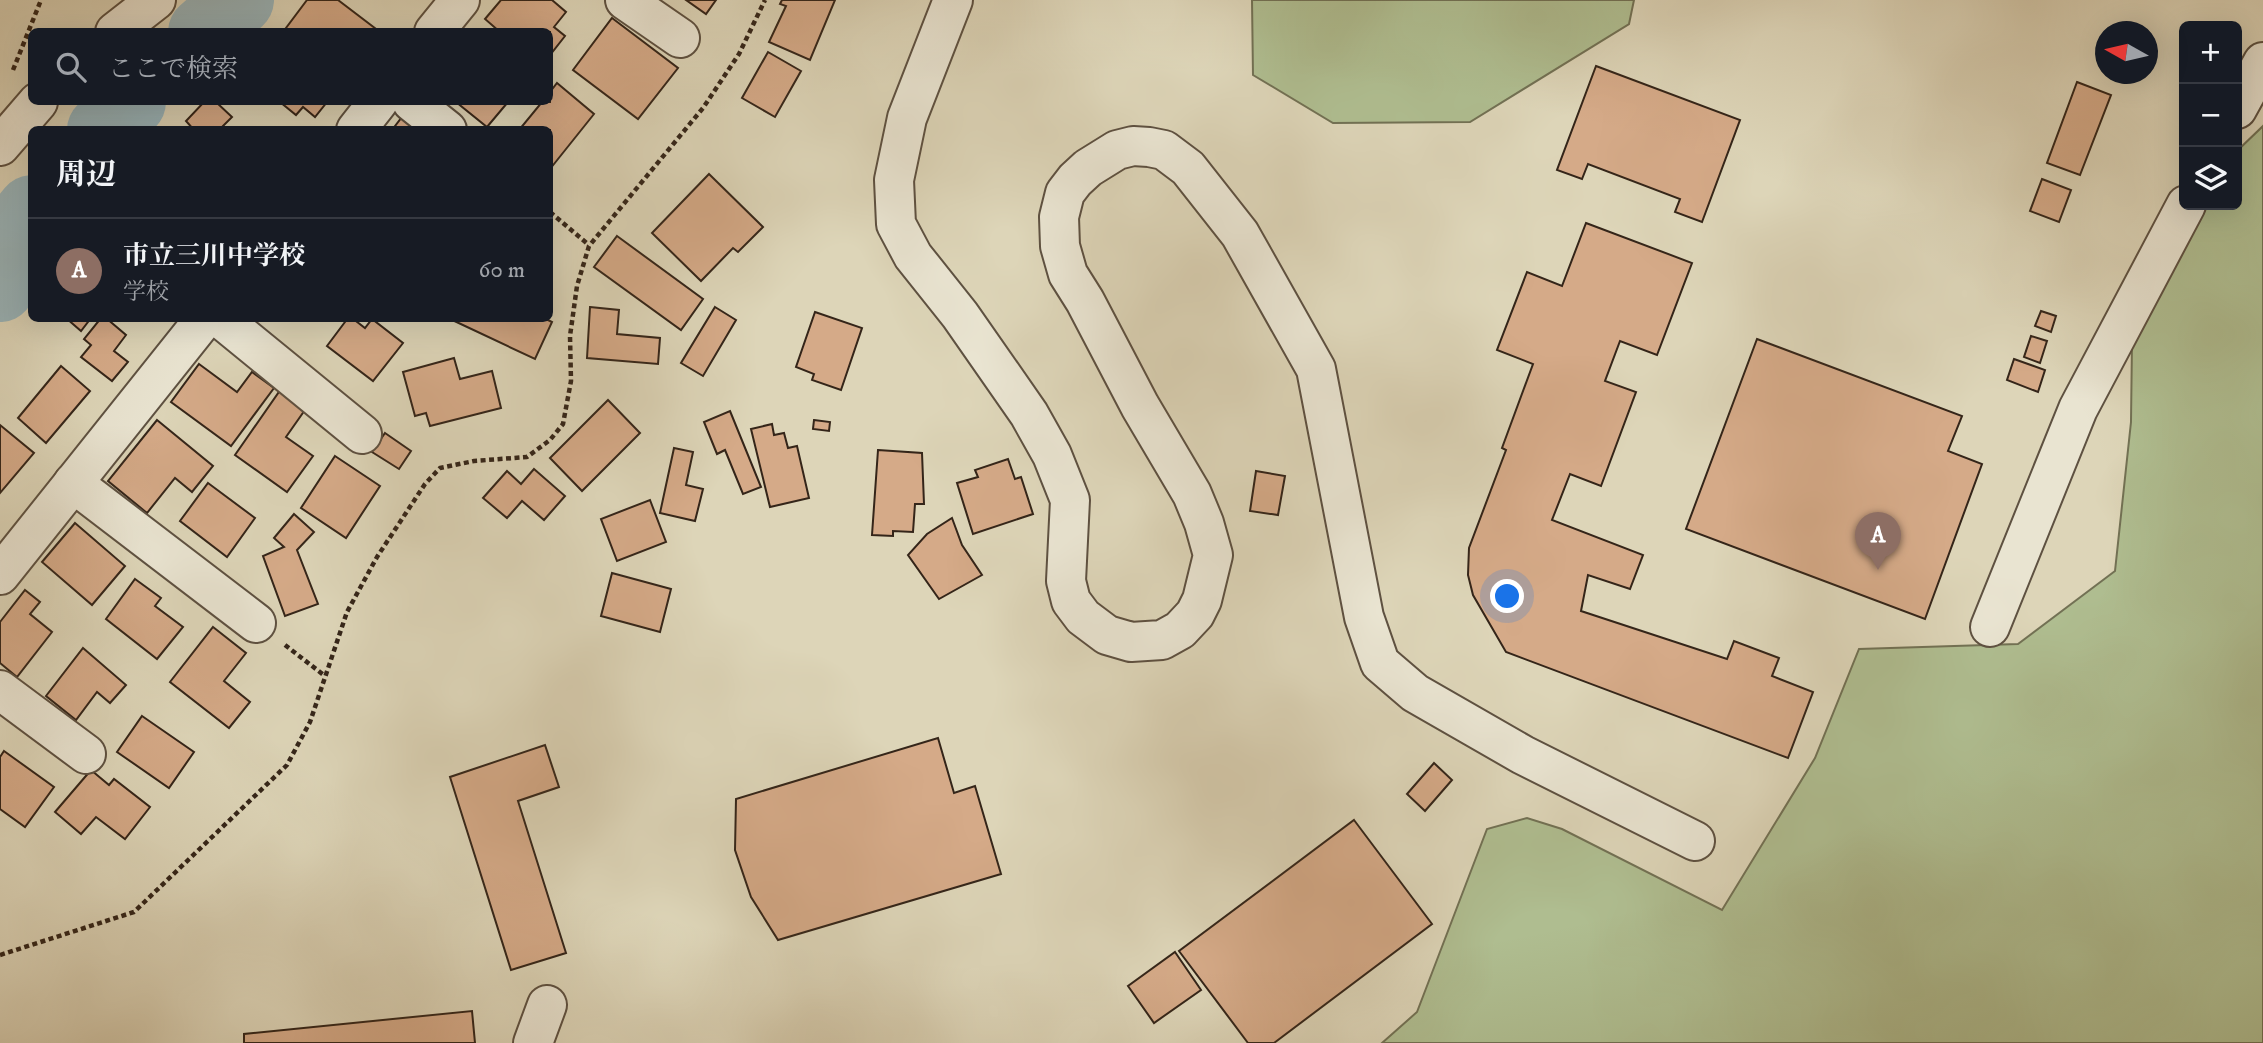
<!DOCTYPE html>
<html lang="ja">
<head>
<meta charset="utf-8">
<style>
	:root { --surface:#171b24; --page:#20242c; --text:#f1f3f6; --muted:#9ea1a6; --line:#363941; --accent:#b45309 }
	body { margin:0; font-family:"IM FELL DW Pica","Noto Serif JP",serif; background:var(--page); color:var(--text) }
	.controls { position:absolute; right:21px; top:21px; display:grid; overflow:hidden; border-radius:10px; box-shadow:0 7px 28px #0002 }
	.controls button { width:63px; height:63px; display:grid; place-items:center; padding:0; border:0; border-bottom:2px solid var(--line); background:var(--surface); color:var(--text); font:35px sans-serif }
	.compass { position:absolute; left:2095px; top:21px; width:63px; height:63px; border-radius:50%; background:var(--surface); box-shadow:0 7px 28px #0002; rotate:278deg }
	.you { position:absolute; left:1508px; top:597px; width:24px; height:24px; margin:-18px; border:5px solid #fff; border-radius:50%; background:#1a73e8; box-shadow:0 0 0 10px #1a73e833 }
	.badge { display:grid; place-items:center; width:46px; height:46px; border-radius:50%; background:var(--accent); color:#fff; font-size:23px; font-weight:700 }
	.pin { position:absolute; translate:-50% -58px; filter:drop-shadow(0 2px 4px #0008) }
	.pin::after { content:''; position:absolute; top:37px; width:24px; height:21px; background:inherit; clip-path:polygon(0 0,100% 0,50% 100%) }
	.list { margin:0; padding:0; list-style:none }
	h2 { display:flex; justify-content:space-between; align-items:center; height:91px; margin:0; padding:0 28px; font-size:30px }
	h2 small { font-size:23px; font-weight:400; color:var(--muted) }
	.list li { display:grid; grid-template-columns:46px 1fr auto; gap:21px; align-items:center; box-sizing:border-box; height:105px; padding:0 28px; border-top:2px solid var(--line) }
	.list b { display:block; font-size:26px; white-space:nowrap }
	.list p { margin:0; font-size:23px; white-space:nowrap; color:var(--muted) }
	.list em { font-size:23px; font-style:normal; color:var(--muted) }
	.icon { flex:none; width:38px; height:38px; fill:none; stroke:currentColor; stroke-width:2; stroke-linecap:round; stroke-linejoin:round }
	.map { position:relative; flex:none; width:2263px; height:1043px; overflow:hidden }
	.search { position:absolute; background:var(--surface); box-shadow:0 7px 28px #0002; left:28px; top:28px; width:525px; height:77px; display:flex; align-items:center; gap:18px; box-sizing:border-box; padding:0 24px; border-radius:10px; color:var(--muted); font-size:26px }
	.panel { position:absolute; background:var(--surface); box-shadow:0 7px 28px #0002; left:28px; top:126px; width:525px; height:196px; border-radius:10px }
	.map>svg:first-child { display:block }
	.green { fill:#afbd90; stroke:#727154; stroke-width:2 }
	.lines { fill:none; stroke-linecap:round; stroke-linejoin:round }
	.river { stroke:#99b5bb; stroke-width:70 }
	.building { fill:#d5aa88; stroke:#342519; stroke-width:2 }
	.street-casing { stroke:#5e5141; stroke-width:42 }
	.path { stroke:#342519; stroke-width:4.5; stroke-dasharray:5 3.5; stroke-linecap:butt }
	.street { stroke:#e9e4d1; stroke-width:38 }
</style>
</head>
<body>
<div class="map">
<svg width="2263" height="1043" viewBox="0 0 2263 1043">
	<rect width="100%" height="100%" fill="#ddd5b8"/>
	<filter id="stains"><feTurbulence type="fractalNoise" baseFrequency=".00286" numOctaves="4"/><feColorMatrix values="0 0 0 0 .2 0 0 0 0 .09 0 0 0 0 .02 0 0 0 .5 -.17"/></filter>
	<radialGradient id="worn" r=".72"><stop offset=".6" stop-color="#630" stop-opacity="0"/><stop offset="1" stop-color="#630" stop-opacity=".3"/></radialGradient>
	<g class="green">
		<polygon points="1252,0 1634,0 1629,24 1470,122 1333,123 1253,75"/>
		<polygon points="2263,126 2263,1043 1382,1043 1417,1012 1487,829 1527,818 1562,829 1722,910 1815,758 1859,649 2018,644 2115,571 2131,422 2133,264 2187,205 2237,205 2237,151"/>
	</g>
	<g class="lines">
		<g class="river">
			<polyline points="203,32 239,0"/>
			<polyline points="102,130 131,102"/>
			<polyline points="0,287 22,222 32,210"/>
		</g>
	</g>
	<g class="building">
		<polygon points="307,0 338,0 380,32 283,32"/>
		<polygon points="501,0 552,0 566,12 554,27 565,36 550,55 550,32 500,32 485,19"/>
		<polygon points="686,0 716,0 706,14"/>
		<polygon points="782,0 835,0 810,60 769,42 786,6 780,4"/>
		<polygon points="612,18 678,68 638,119 573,70"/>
		<polygon points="768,52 801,71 775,117 742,98"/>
		<polygon points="1596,66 1740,120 1702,222 1675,212 1680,199 1588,164 1582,179 1557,170"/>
		<polygon points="2077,82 2111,95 2080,175 2047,163"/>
		<polygon points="557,83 594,114 550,169 550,130 519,130 542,102 550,102 550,92"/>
		<polygon points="204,102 216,102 232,117 219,130 194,130 186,121"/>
		<polygon points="280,102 327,102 315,117 303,107 296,115"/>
		<polygon points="456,102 508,102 487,127"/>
		<polygon points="402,117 417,130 392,130"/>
		<polygon points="709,174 763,227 738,252 733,248 701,281 652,233"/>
		<polygon points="2042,179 2071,190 2059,222 2030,211"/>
		<polygon points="1586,223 1692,263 1657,355 1620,341 1605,381 1636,392 1601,486 1570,474 1552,520 1643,555 1630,589 1588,575 1581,611 1727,659 1734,641 1779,658 1772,676 1813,692 1788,758 1506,652 1473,595 1468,575 1469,548 1506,450 1502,448 1533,364 1497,350 1527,272 1562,286"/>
		<polygon points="617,236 703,299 681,330 594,267"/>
		<polygon points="590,307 619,310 617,334 660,338 658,364 587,358"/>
		<polygon points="715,307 736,320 703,376 681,363"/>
		<polygon points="2041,311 2056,316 2051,332 2035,326"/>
		<polygon points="815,312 862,328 841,390 812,380 814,374 796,367"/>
		<polygon points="66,318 91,318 81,331"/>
		<polygon points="101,318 106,318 126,335 114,351 128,362 112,381 81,357 91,345 84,339"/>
		<polygon points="348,318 352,318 365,328 372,319 403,343 373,381 327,346"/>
		<polygon points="448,318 544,318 552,322 535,359"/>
		<polygon points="2031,336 2047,341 2040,363 2024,357"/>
		<polygon points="1757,339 1962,416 1948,451 1982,464 1925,619 1686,529"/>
		<polygon points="454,358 460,379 492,371 501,408 430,426 426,413 415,416 403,372"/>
		<polygon points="2014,359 2045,370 2038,392 2007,380"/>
		<polygon points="199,364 237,392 252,372 274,388 231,446 171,402"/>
		<polygon points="61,366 90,391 46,443 18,418"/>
		<polygon points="281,389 307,407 286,437 313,456 287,492 235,455"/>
		<polygon points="608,400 640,433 582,491 550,458"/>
		<polygon points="730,411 761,487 743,494 725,450 717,454 704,422"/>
		<polygon points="157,420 213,466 192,492 175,478 147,513 108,481"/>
		<polygon points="814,420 830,422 829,431 813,429"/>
		<polygon points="772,424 774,435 784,433 788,448 797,446 809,498 770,507 751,429"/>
		<polygon points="0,425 34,453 0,493"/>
		<polygon points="385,433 411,451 399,469 372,452"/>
		<polygon points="674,448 693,452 686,485 703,489 695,521 660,513"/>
		<polygon points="878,450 922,453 924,504 915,504 913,532 893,531 893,536 872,535"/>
		<polygon points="335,456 380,486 346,538 301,508"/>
		<polygon points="1008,459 1015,479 1021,477 1033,514 973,534 957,483 978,477 975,470"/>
		<polygon points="534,469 565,496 544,520 522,501 507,518 483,498 507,471 521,484"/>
		<polygon points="1256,471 1285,476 1278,515 1250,511"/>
		<polygon points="208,483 255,518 227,557 180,521"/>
		<polygon points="650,500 666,542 617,561 601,519"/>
		<polygon points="294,514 314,532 297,550 318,604 285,616 263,556 284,547 274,538"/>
		<polygon points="952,518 962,545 982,575 939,599 908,555 927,534"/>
		<polygon points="75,523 125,566 92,605 42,562"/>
		<polygon points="612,573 671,589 660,632 601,616"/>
		<polygon points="135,579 161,598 155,606 183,627 157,659 106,619"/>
		<polygon points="25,590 40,602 30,614 52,632 17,677 0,663 0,622"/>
		<polygon points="213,627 246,653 224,681 250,702 229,728 170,682"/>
		<polygon points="83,648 126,685 110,703 97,692 76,720 46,696"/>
		<polygon points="142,716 194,752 169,788 117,752"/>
		<polygon points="938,738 954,793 975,786 1001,874 778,940 751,897 735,850 736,799"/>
		<polygon points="545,745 559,787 518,801 566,953 511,970 450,777"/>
		<polygon points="4,751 54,787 25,827 0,809 0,757"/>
		<polygon points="1434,763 1452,780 1425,811 1407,794"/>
		<polygon points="91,770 109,785 114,779 150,807 125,839 96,817 81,834 55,812"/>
		<polygon points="1354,820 1432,924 1274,1043 1248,1043 1179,951"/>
		<polygon points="1175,952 1201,990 1154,1023 1128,986"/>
		<polygon points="472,1011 475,1043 244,1043 244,1034"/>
	</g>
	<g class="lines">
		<defs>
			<g id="street">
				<polyline points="625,0 680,38"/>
				<polyline points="953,0 907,118 894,180 896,224 913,256 960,315 1029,414 1052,455 1070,500 1066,581 1071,601 1083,617 1107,635 1131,642 1162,640 1180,630 1195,614 1202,600 1213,555 1204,523 1192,494 1140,406 1085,301 1068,274 1060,246 1059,217 1065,193 1075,180 1088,168 1117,150 1133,146 1149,147 1164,150 1188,168 1240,234 1316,369 1364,617 1380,663 1415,693 1523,755 1695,841"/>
				<polyline points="115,32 156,0"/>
				<polyline points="434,32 460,0"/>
				<polyline points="412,102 447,130"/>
				<polyline points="2237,109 2263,62"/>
				<polyline points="356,130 378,102"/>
				<polyline points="0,146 38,102"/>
				<polyline points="220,318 362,434"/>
				<polyline points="73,483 256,623"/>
				<polyline points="0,575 205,318"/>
				<polyline points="1990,627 2078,409 2186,205"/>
				<polyline points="0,690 86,754"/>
				<polyline points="533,1043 547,1005"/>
			</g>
		</defs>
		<use href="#street" class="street-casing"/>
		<g class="path">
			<polyline points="13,70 41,0"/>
			<polyline points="550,212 589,245"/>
			<polyline points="285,645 325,676"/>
			<polyline points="0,955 134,912 287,765 310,722 347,612 377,557 425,484 440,468 474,461 527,457 550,440 563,424 571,381 570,336 577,286 589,246 703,108 739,54 765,0"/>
		</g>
		<use href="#street" class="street"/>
	</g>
	<rect width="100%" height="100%" filter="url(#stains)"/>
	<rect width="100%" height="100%" fill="url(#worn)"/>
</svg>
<div class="controls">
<button>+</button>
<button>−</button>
<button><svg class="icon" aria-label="layers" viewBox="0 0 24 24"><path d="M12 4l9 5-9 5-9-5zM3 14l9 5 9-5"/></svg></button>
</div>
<svg class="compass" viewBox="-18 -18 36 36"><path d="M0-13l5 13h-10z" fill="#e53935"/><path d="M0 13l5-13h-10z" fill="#9ea1a6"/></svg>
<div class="you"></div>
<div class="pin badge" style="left:1878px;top:570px;background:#8d6e63">A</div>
<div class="search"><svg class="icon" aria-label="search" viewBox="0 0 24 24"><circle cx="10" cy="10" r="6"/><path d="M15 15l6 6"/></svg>ここで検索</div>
<section class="panel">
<h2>周辺<small></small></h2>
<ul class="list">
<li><span class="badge" style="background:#8d6e63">A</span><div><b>市立三川中学校</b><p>学校</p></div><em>60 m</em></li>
</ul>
</section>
</div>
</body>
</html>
